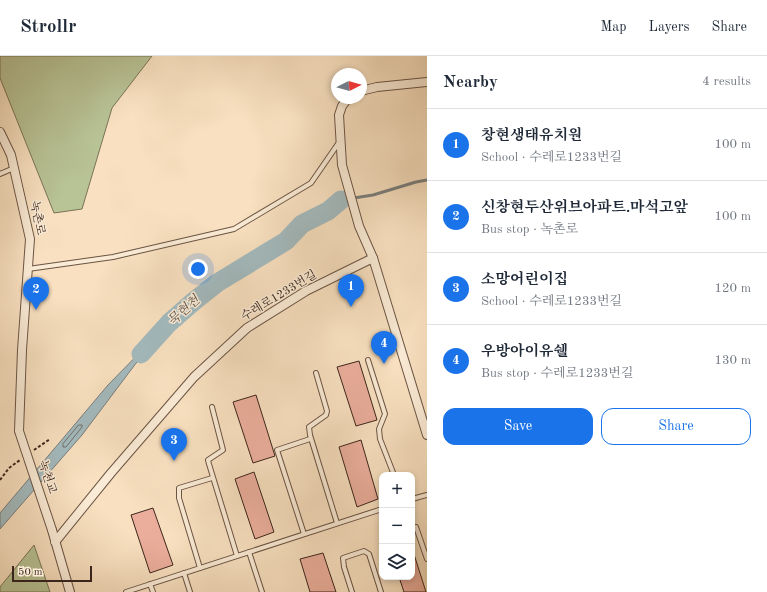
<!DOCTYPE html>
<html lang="en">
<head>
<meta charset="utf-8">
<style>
	:root { --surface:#fff; --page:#f2f2f3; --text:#1f2937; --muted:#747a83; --line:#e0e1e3; --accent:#1a73e8 }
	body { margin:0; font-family:"Old Standard TT","Noto Serif KR",serif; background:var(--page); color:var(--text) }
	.controls { position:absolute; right:12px; bottom:12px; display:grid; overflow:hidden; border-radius:8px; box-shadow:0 2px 6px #0003 }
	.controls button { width:36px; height:36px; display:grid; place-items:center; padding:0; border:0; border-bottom:1px solid var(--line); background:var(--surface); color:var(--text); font:20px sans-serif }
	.compass { position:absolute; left:331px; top:12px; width:36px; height:36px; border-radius:50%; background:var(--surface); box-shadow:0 2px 6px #0003; rotate:84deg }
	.scale { position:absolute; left:12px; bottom:10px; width:80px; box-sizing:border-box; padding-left:4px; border:2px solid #3c251b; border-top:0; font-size:11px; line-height:14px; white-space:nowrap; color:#3c251b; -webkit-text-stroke:3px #faebd6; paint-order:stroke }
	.you { position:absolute; left:198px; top:213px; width:14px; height:14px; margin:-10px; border:3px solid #fff; border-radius:50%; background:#1a73e8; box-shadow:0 0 0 6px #1a73e833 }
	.badge { display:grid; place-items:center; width:26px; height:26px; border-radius:50%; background:var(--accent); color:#fff; font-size:13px; font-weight:700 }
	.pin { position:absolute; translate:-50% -33px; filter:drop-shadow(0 1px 2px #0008) }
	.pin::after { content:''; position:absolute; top:21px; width:14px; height:12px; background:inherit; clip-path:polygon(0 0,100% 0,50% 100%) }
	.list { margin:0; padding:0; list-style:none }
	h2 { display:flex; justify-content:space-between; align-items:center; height:52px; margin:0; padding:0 16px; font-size:17px }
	h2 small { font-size:13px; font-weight:400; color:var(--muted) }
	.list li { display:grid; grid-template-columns:26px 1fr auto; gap:12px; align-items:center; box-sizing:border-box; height:72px; padding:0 16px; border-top:1px solid var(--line) }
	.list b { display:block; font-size:15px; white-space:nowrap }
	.list p { margin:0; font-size:13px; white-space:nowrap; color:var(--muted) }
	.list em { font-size:13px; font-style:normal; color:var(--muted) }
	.actions { display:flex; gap:8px; padding:12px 16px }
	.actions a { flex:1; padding:9px 0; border:1px solid var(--accent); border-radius:12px; text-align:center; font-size:14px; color:var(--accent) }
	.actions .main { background:var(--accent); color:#fff }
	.icon { flex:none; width:22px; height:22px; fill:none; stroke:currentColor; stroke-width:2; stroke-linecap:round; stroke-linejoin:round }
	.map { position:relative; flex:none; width:427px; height:536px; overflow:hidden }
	header { display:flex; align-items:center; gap:24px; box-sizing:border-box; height:56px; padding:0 20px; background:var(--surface); border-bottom:1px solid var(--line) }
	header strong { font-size:19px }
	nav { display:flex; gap:22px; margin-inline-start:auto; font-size:14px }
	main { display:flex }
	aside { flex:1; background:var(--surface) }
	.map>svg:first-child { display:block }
	.green { fill:#b8c396; stroke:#7a7458 }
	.water { fill:#a3babe; stroke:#7a7e7d }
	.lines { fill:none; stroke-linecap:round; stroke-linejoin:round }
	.shore { stroke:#70706c; stroke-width:1 }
	.stream { stroke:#7a7e7d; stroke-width:3 }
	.river { stroke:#a3babe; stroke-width:19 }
	.building { fill:#ebae9c; stroke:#3c251b }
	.lane-casing { stroke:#6b5444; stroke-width:6 }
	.street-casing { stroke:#6b5444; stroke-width:10 }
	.path { stroke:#3c251b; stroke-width:2; stroke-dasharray:3 2; stroke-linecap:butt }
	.lane { stroke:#faebd6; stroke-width:4 }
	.street { stroke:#faebd6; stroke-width:8 }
	.street-bridge-casing { stroke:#6b5444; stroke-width:10; stroke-linecap:butt }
	.street-bridge { stroke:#faebd6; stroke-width:8 }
	.labels { text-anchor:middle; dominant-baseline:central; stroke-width:3; stroke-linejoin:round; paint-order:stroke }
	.street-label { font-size:12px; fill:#3c251b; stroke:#faebd6 }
	.water-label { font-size:13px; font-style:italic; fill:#5b524c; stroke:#faebd6 }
</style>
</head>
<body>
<header>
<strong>Strollr</strong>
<nav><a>Map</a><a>Layers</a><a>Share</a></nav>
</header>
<main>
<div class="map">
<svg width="427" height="536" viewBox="0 0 427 536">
	<rect width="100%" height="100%" fill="#f8e0c0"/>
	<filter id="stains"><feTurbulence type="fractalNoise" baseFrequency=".005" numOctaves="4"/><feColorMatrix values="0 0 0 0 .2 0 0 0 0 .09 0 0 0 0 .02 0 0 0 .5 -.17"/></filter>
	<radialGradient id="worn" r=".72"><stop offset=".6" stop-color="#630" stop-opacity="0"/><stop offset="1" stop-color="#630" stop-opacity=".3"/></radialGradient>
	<g class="green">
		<polygon points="0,0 152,0 112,52 82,153 54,157 0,22"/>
		<polygon points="34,489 50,536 0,536 0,531"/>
	</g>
	<polygon class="water" points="158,278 82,379 0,473 0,457 108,329"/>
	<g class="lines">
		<polygon class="shore" points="79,369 82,369 82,371 66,391 63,391 63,388"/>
		<polyline class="stream" points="341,144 373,139 416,126 427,124"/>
		<polyline class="river" points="141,298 169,267 193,246 217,227 286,185 302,168 328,155 341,144"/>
	</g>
	<g class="building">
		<polygon points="359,305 377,364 356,370 337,311"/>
		<polygon points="256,339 275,400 253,407 233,346"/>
		<polygon points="361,384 378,443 357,451 339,391"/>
		<polygon points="254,416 274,476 255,483 235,423"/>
		<polygon points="153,452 173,509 150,517 131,459"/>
		<polygon points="412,492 426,536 404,536 399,521 412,521"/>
		<polygon points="323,497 336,536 310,536 300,503"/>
	</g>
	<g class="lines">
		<defs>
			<g id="lane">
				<polyline points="0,118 14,112"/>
				<polyline points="28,213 113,201 234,173 311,127 340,85"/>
				<polyline points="368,304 385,358 379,373 380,383 394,419"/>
				<polyline points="316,317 327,355 326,359 309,371 310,379 337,467"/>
				<polyline points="212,351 223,394 208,404 209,408 237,500"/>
				<polyline points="412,443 427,439"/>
				<polyline points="416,471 427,503"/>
				<polyline points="304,478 277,394 310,383"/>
				<polyline points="249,496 262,536"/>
				<polyline points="200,512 179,442 179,432 212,422"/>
				<polyline points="184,517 190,536"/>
				<polyline points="150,528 153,536"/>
				<polyline points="126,536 382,453"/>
				<polyline points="352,536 344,511 343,502 364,495 369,498 381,536"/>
			</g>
			<g id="street">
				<polyline points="361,35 377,31 427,26"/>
				<polyline points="348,42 342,50 339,59 342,109 359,170 373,202"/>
				<polyline points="0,76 11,99 30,183 22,294 19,375"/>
				<polyline points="52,474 70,536"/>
				<polyline points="55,486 111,417 194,321 247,272 306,235 373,202 427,379"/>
			</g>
		</defs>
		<use href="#lane" class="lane-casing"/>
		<use href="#street" class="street-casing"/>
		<g class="path">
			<polyline points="34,394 50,383"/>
			<polyline points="0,424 9,412 20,404"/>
		</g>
		<use href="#lane" class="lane"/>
		<use href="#street" class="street"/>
		<defs>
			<polyline id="street-bridge" points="19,375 52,474"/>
		</defs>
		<use href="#street-bridge" class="street-bridge-casing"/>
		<use href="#street-bridge" class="street-bridge"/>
	</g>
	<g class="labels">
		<g class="street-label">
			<text transform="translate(37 162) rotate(79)">녹촌로</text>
			<text transform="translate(279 240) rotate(-31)">수레로1233번길</text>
			<text transform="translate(47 421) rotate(72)">녹천교</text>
		</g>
		<g class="water-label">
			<text transform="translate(184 255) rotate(-42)">묵현천</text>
		</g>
	</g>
	<rect width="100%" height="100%" filter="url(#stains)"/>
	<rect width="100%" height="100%" fill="url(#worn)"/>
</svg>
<div class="controls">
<button>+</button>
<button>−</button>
<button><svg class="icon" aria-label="layers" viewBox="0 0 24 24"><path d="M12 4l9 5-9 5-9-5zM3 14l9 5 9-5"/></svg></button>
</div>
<svg class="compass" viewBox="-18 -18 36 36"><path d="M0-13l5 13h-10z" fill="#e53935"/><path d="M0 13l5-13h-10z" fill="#747a83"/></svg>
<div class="scale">50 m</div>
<div class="you"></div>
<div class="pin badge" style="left:351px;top:251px">1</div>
<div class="pin badge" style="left:36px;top:254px">2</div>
<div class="pin badge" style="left:174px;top:405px">3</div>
<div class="pin badge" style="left:384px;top:308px">4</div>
</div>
<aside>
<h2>Nearby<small>4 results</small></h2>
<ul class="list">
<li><span class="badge">1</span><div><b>창현생태유치원</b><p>School · 수레로1233번길</p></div><em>100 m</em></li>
<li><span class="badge">2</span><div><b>신창현두산위브아파트.마석고앞</b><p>Bus stop · 녹촌로</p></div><em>100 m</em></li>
<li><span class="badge">3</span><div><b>소망어린이집</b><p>School · 수레로1233번길</p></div><em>120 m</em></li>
<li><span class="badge">4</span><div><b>우방아이유쉘</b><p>Bus stop · 수레로1233번길</p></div><em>130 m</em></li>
</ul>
<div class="actions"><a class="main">Save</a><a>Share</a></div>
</aside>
</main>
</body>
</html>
